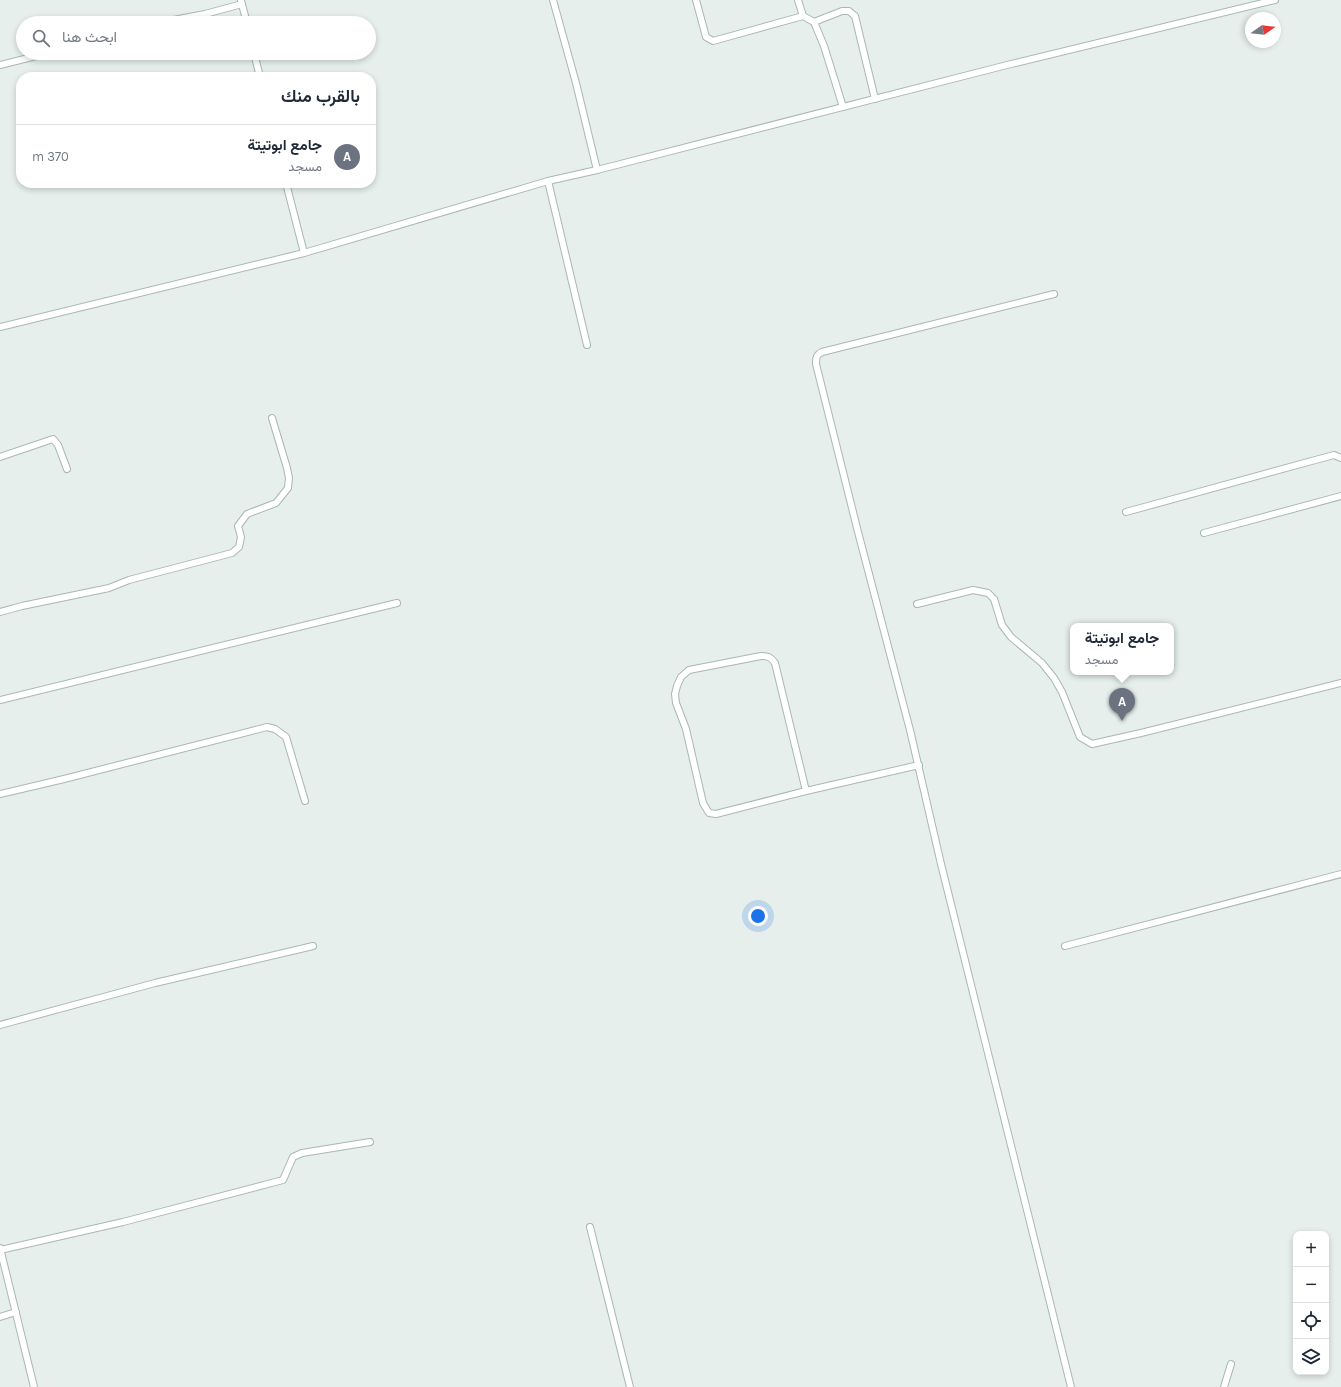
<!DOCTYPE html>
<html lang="ar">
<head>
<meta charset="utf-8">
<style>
	:root { --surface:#fff; --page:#f2f2f3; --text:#1f2937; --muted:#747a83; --line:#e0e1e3; --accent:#7f5249 }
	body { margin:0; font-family:Karla,Vazirmatn,sans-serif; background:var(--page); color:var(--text); direction:rtl }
	.controls { position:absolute; right:12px; bottom:12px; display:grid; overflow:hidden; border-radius:8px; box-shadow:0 2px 6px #0003 }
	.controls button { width:36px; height:36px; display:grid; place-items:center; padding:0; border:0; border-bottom:1px solid var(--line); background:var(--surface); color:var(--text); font:20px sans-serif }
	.compass { position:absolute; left:1245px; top:12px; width:36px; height:36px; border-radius:50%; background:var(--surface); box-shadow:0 2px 6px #0003; rotate:76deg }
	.you { position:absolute; left:758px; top:916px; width:14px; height:14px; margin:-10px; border:3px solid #fff; border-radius:50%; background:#1a73e8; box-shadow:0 0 0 6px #1a73e833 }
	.badge { display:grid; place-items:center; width:26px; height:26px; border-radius:50%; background:var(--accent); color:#fff; font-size:13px; font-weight:700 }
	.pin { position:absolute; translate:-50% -33px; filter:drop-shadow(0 1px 2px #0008) }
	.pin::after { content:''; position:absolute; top:21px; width:14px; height:12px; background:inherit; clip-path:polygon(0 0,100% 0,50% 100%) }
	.popup { position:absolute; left:1070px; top:623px; width:104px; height:52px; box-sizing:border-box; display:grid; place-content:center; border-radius:8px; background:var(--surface); filter:drop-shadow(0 1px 3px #0005); font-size:13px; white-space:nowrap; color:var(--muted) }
	.popup b { font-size:15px; color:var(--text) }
	.popup::after { content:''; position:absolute; left:50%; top:100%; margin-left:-8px; border:8px solid transparent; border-top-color:var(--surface) }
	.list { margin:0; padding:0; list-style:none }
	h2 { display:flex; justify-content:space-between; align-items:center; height:52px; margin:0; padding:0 16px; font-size:17px }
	h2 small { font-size:13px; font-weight:400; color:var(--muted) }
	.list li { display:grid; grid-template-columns:26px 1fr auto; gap:12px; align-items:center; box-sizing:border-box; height:64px; padding:0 16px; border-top:1px solid var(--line) }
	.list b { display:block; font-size:15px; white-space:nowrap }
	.list p { margin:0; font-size:13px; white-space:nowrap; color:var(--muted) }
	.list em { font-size:13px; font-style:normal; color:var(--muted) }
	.icon { flex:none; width:22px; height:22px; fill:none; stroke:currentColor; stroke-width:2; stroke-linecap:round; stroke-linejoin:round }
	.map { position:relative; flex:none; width:1341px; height:1387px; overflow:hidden; direction:ltr }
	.search { position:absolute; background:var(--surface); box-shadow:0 2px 6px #0003; left:16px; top:16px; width:360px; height:44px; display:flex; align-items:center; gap:10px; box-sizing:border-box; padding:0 14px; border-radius:22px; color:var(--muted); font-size:15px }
	.panel { position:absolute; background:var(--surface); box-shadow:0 2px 6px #0003; left:16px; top:72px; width:360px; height:116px; border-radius:16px; direction:rtl }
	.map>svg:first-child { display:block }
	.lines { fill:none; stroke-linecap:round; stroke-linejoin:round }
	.street-casing { stroke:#a8b8b2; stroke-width:8 }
	.street { stroke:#fff; stroke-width:6 }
</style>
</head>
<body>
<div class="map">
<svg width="1341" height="1387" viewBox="0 0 1341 1387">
	<rect width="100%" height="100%" fill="#e6efeb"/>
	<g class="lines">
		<defs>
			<g id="street">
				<polyline points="553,0 576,83 597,170"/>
				<polyline points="696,0 706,37 713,41 803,16 814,22 824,46 843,107"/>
				<polyline points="798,0 803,16"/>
				<polyline points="241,1 247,23"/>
				<polyline points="814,22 842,11 849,11 855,16 875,99"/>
				<polyline points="158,23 205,14 242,4"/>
				<polyline points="254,53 260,77"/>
				<polyline points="0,65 48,53"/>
				<polyline points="548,181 587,345"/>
				<polyline points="286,183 304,253"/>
				<path d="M1054 294 822 352C816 355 816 358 816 364L858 532 910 730 941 864 1071 1387"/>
				<polyline points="0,327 304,253 548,181 597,170 1007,65 1275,0"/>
				<polyline points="0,457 53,439 58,445 67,469"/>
				<polyline points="1126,512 1319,459 1334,455 1341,458"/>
				<polyline points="1204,533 1341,496"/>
				<polyline points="917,604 973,590 988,593 994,599 1002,625 1011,637 1042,663 1054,678 1062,692 1080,737 1092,744 1141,733 1341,683"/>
				<polyline points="0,612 22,606 109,588 129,580 232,553 239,547 241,537 238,526 247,514 276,503 288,488 289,478 287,468 272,418"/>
				<polyline points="0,700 397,603"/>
				<path d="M806 791 775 663C771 657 768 656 761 656L689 670 681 677 677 686 675 694 676 703 686 729 703 803 709 813 716 814 806 791 919 765"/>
				<polyline points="0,794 64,779 267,727 275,729 286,737 305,801"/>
				<polyline points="1065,946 1341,874"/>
				<polyline points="0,1025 155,983 313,946"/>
				<polyline points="590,1227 630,1387"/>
				<polyline points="0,1248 34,1387"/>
				<polyline points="0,1250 123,1222 283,1180 293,1157 302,1153 370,1142"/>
				<polyline points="0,1317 16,1312"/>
				<polyline points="1224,1387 1231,1364"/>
			</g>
		</defs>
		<use href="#street" class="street-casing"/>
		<use href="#street" class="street"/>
	</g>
</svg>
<div class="controls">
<button>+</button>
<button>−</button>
<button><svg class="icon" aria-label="locate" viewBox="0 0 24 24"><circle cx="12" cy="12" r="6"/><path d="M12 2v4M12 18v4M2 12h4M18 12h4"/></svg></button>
<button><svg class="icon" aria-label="layers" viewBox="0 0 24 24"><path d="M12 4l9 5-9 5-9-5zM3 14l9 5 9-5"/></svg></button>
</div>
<svg class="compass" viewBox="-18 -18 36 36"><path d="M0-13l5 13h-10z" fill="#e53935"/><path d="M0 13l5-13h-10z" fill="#747a83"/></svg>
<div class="you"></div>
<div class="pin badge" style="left:1122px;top:721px;background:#6b7280">A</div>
<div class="popup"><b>جامع ابوتيتة</b>مسجد</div>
<div class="search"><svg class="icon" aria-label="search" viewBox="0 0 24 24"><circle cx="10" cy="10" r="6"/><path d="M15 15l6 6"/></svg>ابحث هنا</div>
<section class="panel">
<h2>بالقرب منك<small></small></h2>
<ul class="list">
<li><span class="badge" style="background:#6b7280">A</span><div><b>جامع ابوتيتة</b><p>مسجد</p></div><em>370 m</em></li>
</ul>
</section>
</div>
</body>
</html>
